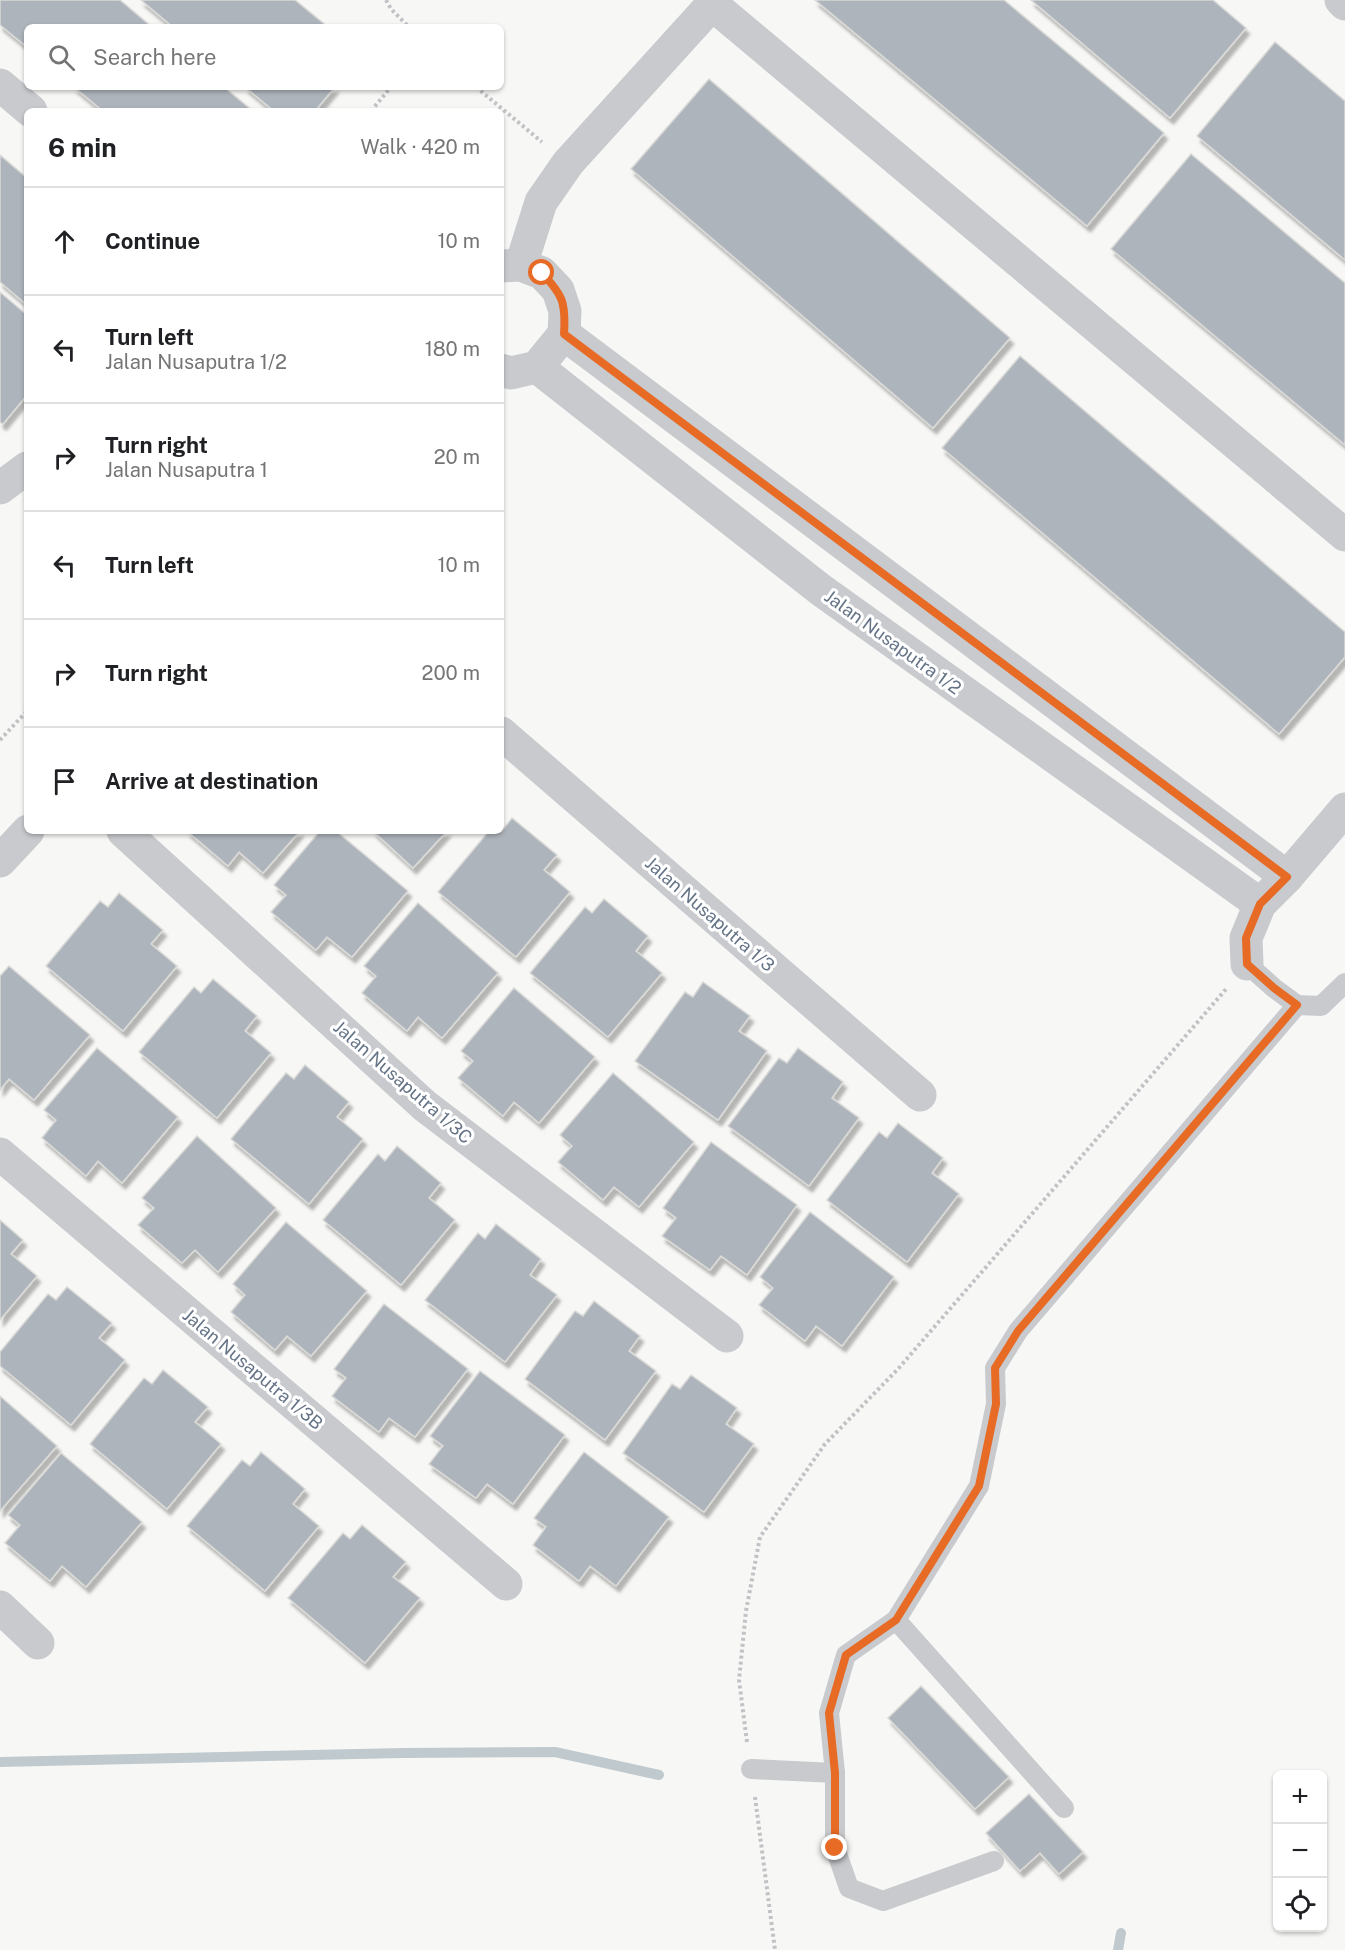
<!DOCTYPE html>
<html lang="en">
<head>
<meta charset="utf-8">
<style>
	:root { --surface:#fff; --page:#f2f2f2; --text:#202124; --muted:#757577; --line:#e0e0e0 }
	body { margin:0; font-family:"Public Sans",sans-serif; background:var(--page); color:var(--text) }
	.controls { position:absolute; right:18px; bottom:18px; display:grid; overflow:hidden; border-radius:9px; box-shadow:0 2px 4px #0004 }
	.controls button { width:54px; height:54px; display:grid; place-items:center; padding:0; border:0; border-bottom:2px solid var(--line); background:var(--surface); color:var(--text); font:30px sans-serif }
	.stop { position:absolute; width:18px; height:18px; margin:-14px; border:4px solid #e76a25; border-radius:50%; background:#fff }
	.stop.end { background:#e76a25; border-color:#fff; box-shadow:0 2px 6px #0008 }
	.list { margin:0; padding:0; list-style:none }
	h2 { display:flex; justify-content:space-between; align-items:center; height:78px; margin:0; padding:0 24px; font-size:26px }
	h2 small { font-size:20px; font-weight:400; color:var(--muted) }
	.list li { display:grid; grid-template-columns:39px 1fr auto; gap:18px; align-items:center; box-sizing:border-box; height:108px; padding:0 24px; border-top:2px solid var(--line) }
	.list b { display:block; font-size:22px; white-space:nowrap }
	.list p { margin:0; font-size:20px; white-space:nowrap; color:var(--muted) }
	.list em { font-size:20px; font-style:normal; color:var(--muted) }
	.icon { flex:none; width:33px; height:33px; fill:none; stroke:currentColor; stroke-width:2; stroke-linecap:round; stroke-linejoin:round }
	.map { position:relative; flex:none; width:1345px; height:1950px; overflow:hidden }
	.search { position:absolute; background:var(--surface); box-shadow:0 2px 4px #0004; left:24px; top:24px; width:480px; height:66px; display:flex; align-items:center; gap:15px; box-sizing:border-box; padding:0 21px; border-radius:9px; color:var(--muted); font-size:22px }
	.panel { position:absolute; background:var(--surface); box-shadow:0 2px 4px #0004; left:24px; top:108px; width:480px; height:726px; border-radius:9px }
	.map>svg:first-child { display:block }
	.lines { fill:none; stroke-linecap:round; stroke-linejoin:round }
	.stream { stroke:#c0c9ce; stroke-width:10 }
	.building { fill:#adb4bb; stroke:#d9d9d7; stroke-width:1.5; filter:url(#shadow) }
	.path { stroke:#c1c2c5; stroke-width:4; stroke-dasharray:3 3; stroke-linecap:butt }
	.lane { stroke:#c8cace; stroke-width:20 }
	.street { stroke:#c8cace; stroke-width:33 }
	.route { stroke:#e76a25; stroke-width:8 }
	.labels { text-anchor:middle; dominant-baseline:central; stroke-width:6; stroke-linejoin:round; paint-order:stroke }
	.street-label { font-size:18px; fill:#667487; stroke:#fff }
</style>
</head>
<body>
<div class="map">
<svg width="1345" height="1950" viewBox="0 0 1345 1950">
	<defs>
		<filter id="shadow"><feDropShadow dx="3.5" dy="6" stdDeviation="1.5" flood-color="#0004"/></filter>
	</defs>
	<rect width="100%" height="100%" fill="#f7f8f5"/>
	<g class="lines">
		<g class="stream">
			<polyline points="0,1762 403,1753 555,1752 659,1775"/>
			<polyline points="1118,1950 1121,1933"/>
		</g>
	</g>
	<g class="building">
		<polygon points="0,0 120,0 152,27 27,27 27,47 0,25"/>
		<polygon points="141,0 295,0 328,27 173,27"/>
		<polygon points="815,0 1004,0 1164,133 1087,226"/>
		<polygon points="1031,0 1213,0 1246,28 1170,118"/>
		<polygon points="1275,42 1345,101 1345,260 1197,136"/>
		<polygon points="709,79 1010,338 933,428 631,169"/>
		<polygon points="74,87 224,87 253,111 103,111"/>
		<polygon points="245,87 335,87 315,111 274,111"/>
		<polygon points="1191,154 1345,283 1345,445 1111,249"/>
		<polygon points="0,155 27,178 27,305 0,282"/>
		<polygon points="0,292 27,315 27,395 3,424 0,422"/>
		<polygon points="1020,356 1345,632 1345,657 1279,734 942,448"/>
		<polygon points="512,818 557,855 544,870 570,892 516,957 438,892 489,831 501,832"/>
		<polygon points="187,831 300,831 263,873 239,852 228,866"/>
		<polygon points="320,831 336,831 408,891 352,957 327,937 316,950 271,912 286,895 274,885"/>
		<polygon points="373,831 447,831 413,868"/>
		<polygon points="119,893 163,930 151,944 177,966 123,1031 46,966 100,901 108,907"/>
		<polygon points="604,899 648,936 636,951 662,973 608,1037 530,973 585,907 592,913"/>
		<polygon points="418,903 498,973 442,1038 418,1017 407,1031 362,993 376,976 364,966"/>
		<polygon points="9,966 90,1035 34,1100 9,1079 0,1090 0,976"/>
		<polygon points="213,979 257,1016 245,1031 271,1053 217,1118 139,1052 194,987 201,993"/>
		<polygon points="703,982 750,1016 739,1031 767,1051 718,1120 635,1061 685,992 693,997"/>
		<polygon points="514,988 595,1057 539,1123 514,1102 503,1116 458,1078 473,1061 461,1051"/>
		<polygon points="97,1048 178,1117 122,1183 98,1161 86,1176 42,1138 56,1120 44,1110"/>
		<polygon points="798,1048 843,1082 832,1098 859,1118 809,1186 728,1126 779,1058 787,1063"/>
		<polygon points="305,1065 349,1102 337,1117 363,1139 309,1204 231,1139 286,1073 294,1079"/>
		<polygon points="613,1073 694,1142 639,1207 614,1187 603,1200 558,1162 572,1146 560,1135"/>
		<polygon points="898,1123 943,1158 932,1173 959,1194 907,1262 827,1200 879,1132 887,1138"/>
		<polygon points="197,1136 276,1208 218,1272 195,1250 182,1263 138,1225 154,1208 142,1198"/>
		<polygon points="711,1142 797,1205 747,1275 721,1256 710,1270 662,1236 676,1218 663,1208"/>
		<polygon points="397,1146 441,1183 429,1198 455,1220 401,1285 323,1220 378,1154 385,1161"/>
		<polygon points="810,1212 894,1277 842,1346 816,1326 805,1341 759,1305 773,1288 760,1277"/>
		<polygon points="0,1220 23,1240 11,1254 37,1276 0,1320"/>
		<polygon points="286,1222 367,1291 311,1356 287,1336 275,1350 231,1312 245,1295 233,1284"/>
		<polygon points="496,1224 541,1259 530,1275 557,1295 505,1362 425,1300 478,1233 485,1239"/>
		<polygon points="67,1287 112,1323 99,1338 125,1360 71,1425 0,1366 0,1352 48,1294 56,1300"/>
		<polygon points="594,1301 640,1336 629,1351 656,1371 605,1440 525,1379 575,1311 583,1316"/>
		<polygon points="384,1304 468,1369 415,1437 389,1418 379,1432 332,1396 346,1378 334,1369"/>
		<polygon points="163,1370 208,1407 195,1422 221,1444 167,1509 90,1444 144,1378 152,1384"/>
		<polygon points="480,1371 565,1435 513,1504 487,1484 476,1498 429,1464 443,1446 430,1436"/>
		<polygon points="691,1375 737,1408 726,1424 754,1444 704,1512 623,1453 672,1384 680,1389"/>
		<polygon points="0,1396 57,1446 0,1511"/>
		<polygon points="261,1452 305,1489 293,1504 319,1526 265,1591 187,1526 242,1460 250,1466"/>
		<polygon points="584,1452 669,1517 616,1586 590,1566 579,1581 533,1545 546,1527 534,1518"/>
		<polygon points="61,1453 142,1522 86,1587 62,1566 50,1581 5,1543 20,1525 8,1515"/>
		<polygon points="362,1525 406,1562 393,1577 420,1598 365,1663 288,1598 343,1533 350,1539"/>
		<polygon points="921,1686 1009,1777 975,1809 888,1718"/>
		<polygon points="1029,1794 1083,1852 1059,1874 1040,1853 1020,1871 986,1833"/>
	</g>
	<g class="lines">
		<g class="path">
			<polyline points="386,0 391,9 409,27"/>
			<polyline points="476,87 542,142"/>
			<polyline points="371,111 391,87"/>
			<polyline points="0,740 27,711"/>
			<polyline points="747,1742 739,1680 746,1611 760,1537 825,1444 898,1369 1227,988"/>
			<polyline points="755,1797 775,1950"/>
		</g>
		<g class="lane">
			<polyline points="1247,964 1274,988 1297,1005 1321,1006 1345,983"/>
			<polyline points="896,1620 1064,1808"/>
			<polyline points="751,1769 835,1773 829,1713 846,1655 896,1620 979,1486 996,1404 995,1368 1018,1331 1297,1005"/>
			<polyline points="835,1773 835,1848 849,1888 883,1901 994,1861"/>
		</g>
		<g class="street">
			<polyline points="1341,0 1345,4"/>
			<polyline points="713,5 1345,535"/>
			<polyline points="0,85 31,111"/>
			<polyline points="521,265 541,202 568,163 716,0"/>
			<polyline points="501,266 521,265 542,273 558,290 565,311 564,334 537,367 511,373 501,370"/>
			<polyline points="564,334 1287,877"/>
			<polyline points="537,367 821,590 1260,904"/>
			<polyline points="0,488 27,468"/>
			<polyline points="501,733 920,1095"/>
			<polyline points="123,831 425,1106 727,1336"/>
			<polyline points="0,861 28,831"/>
			<polyline points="1247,964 1246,938 1260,904 1287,877 1345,809"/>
			<polyline points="0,1154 506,1584"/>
			<polyline points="0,1607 38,1643"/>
		</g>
	</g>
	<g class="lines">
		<path class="route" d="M542 273C563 295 566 303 564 334L1287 877 1260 904 1246 938 1247 964 1274 988 1297 1005 1018 1331 995 1368 996 1404 979 1486 896 1620 846 1655 829 1713 835 1773V1848"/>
	</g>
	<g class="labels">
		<g class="street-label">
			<text transform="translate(893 642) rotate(36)">Jalan Nusaputra 1/2</text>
			<text transform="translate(710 914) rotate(41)">Jalan Nusaputra 1/3</text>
			<text transform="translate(403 1082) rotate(41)">Jalan Nusaputra 1/3C</text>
			<text transform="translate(253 1369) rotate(40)">Jalan Nusaputra 1/3B</text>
		</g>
	</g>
</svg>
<div class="controls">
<button>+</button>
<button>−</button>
<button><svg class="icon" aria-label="locate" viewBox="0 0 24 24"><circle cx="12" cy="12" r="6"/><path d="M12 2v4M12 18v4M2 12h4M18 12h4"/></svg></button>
</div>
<div class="stop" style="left:542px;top:273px"></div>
<div class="stop end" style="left:835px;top:1848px"></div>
<div class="search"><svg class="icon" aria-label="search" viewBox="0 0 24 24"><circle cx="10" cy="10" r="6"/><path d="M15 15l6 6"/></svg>Search here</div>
<section class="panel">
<h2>6 min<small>Walk · 420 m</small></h2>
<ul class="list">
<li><svg class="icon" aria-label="ahead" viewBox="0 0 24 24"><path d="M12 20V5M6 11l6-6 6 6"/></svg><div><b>Continue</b></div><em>10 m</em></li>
<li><svg class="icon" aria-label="left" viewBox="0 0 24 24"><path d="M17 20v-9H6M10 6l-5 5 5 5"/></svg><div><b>Turn left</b><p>Jalan Nusaputra 1/2</p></div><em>180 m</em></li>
<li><svg class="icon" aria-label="right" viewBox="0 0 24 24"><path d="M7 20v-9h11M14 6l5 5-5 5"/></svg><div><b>Turn right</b><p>Jalan Nusaputra 1</p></div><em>20 m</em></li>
<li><svg class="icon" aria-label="left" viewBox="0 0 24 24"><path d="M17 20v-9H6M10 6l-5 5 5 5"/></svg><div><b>Turn left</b></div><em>10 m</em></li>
<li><svg class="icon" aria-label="right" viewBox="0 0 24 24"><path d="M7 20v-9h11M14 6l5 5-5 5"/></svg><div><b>Turn right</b></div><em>200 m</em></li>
<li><svg class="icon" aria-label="arrive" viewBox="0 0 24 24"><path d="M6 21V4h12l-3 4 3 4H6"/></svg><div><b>Arrive at destination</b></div></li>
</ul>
</section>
</div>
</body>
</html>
